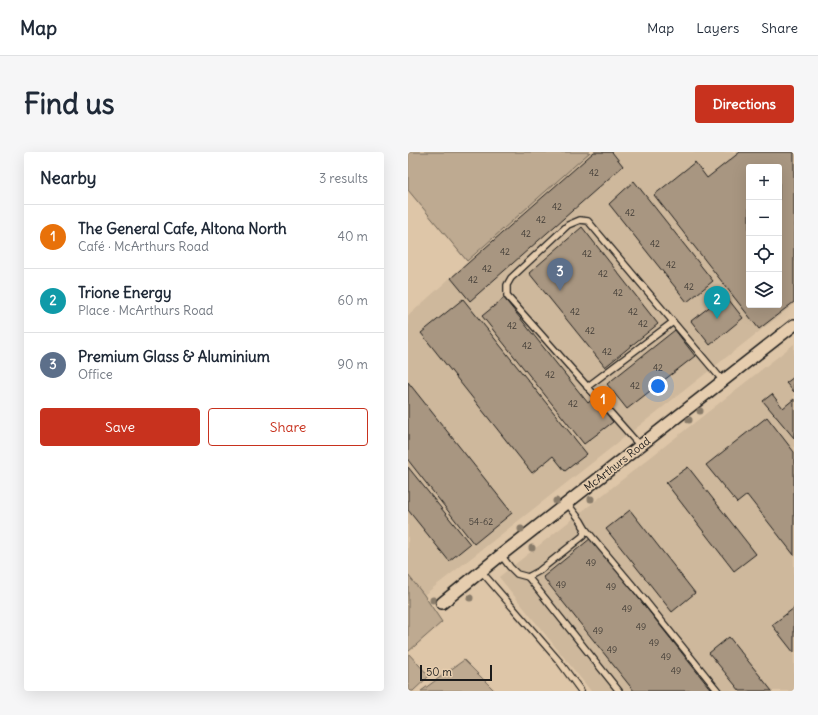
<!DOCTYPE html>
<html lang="en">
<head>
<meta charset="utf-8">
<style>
	:root { --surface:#fff; --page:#f6f6f7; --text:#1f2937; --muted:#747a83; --line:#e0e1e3; --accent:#c8321e }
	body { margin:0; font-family:Delius,sans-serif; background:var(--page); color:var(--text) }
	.controls { position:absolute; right:12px; top:12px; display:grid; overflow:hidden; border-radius:4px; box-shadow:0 4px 16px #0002 }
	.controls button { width:36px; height:36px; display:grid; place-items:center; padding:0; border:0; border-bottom:1px solid var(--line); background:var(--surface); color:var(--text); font:20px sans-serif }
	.scale { position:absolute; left:12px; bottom:10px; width:72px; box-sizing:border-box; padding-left:4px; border:2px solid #1c1c1c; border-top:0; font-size:11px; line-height:14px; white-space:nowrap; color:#1c1c1c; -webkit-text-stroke:3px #e6cdae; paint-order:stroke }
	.you { position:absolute; left:250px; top:234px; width:14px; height:14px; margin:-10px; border:3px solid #fff; border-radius:50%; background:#1a73e8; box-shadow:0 0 0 6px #1a73e833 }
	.badge { display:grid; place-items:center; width:26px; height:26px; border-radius:50%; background:var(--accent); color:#fff; font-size:13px; font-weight:700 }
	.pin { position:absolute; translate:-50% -33px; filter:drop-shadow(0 1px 2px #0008) }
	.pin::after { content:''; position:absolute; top:21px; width:14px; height:12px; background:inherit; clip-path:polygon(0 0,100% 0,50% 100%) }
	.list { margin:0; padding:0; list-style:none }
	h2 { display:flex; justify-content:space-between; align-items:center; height:52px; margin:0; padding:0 16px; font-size:17px }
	h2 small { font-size:13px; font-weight:400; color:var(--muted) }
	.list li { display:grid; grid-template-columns:26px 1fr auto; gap:12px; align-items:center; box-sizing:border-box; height:64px; padding:0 16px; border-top:1px solid var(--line) }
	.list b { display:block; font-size:15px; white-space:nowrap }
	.list p { margin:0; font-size:13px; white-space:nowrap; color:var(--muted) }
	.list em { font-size:13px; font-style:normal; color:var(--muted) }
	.actions { display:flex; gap:8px; padding:12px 16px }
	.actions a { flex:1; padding:9px 0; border:1px solid var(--accent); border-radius:4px; text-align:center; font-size:14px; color:var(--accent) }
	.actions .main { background:var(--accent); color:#fff }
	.icon { flex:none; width:22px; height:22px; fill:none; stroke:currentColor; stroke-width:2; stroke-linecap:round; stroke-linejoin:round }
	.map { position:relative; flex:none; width:386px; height:539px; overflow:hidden; border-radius:4px }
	header { display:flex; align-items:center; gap:24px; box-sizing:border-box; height:56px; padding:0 20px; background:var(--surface); border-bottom:1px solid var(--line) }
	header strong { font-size:19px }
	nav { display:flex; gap:22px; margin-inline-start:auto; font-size:14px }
	.intro { display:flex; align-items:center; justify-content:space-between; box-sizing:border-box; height:96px; padding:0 24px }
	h1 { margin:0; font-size:28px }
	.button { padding:10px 18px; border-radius:4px; background:var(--accent); color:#fff; font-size:14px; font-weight:700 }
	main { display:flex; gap:24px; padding:0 24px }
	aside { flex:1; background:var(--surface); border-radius:4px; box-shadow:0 4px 16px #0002 }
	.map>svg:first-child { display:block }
	.built { fill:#ceb89c; fill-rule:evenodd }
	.green { fill:#beaa91; stroke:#6d6356 }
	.building { fill:#a89681; stroke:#1c1c1c; fill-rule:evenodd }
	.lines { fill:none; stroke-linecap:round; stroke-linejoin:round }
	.service-casing { stroke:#1c1c1c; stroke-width:8 }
	.minor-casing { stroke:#1c1c1c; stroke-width:14 }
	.service { stroke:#e6cdae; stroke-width:5.5 }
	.minor { stroke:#e6cdae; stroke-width:11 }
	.tree { fill:#897c6b }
	.labels { text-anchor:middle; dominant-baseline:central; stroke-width:3; stroke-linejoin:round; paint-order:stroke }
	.number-label { font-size:9px; fill:#3f3a35 }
	.street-label { font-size:11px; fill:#1c1c1c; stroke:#e6cdae }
</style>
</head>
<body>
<header>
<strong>Map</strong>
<nav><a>Map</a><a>Layers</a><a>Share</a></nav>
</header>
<div class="intro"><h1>Find us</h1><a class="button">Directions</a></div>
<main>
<aside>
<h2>Nearby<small>3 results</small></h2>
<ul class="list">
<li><span class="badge" style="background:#e8710a">1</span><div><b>The General Cafe, Altona North</b><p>Café · McArthurs Road</p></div><em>40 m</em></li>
<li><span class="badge" style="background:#0f9aa8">2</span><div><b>Trione Energy</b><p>Place · McArthurs Road</p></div><em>60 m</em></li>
<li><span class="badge" style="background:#5c6f8a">3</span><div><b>Premium Glass &amp; Aluminium</b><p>Office</p></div><em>90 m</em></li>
</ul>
<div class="actions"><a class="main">Save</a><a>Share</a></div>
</aside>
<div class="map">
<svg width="386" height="539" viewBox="0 0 386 539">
	<rect width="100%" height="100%" fill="#dec6a8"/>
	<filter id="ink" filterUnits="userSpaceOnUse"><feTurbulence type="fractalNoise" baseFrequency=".025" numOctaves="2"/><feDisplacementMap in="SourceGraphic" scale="8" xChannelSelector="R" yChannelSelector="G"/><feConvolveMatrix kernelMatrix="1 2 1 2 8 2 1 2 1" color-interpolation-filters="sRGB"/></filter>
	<g filter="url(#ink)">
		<g class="built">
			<path d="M0 0H386V152L16 443 0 423V164L73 98V97L59 109 0 38ZM341 15H371V153H341Z"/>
			<polygon points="386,192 386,539 183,539 91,425"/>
		</g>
		<g class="green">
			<polygon points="0,0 182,0 59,109 0,38"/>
			<polygon points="0,423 16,443 34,470 0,500"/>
			<polygon points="0,501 21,524 5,539 0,539"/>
			<polygon points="56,508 87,539 13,539"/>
		</g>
		<g class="building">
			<polygon points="186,0 204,0 215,14 62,149 43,126"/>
			<path d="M332 0H386V150L351 177 246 43 287 10 299 26ZM341 15H371V153H341Z"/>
			<polygon points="226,29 305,129 279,150 201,52"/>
			<polygon points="174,75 250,172 197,215 121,121"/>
			<polygon points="317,143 335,166 302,193 283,169"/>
			<polygon points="96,146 180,251 186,246 205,270 176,292 74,164"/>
			<polygon points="55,147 179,302 157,319 145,304 124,321 13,181"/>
			<polygon points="267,178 287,204 219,257 199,232"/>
			<polygon points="386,225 386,240 378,231"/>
			<polygon points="0,230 104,361 66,392 0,308"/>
			<polygon points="364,242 375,256 386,247 386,286 355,249"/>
			<polygon points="359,265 386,300 386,403 339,343 329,351 298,313"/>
			<polygon points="0,315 62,392 41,409 0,358"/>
			<polygon points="280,315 348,402 326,419 258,331"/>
			<polygon points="222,358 287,441 264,460 198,377"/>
			<polygon points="183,386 304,539 226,539 135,425"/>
			<polygon points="386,456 386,501 364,473"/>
			<polygon points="321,485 364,539 332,539 301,501"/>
		</g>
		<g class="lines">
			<defs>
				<g id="service">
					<polyline points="179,235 265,170"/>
					<polyline points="232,294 99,144 99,133 103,126 160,73 172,68 180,69 315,229"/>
					<polyline points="175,374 227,436 310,539"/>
					<polyline points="93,403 102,415 109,422 120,425 131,419 175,384 177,376 173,369 159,351"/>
					<polyline points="73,419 151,509 173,539"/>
					<polyline points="120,425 211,539"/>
				</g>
				<polyline id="minor" points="34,451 93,403 386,173"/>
			</defs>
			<use href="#service" class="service-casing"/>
			<use href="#minor" class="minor-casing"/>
			<use href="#service" class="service"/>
			<use href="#minor" class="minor"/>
		</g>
		<g class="tree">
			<circle cx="292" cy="259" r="3.5"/>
			<circle cx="281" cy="268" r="3.5"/>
			<circle cx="183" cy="347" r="3.5"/>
			<circle cx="148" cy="349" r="3.5"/>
			<circle cx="113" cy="377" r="3.5"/>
			<circle cx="124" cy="396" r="3.5"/>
			<circle cx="62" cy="446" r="3.5"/>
			<circle cx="25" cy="448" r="3.5"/>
		</g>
	</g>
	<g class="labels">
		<g class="number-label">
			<text x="186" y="20">42</text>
			<text x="149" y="54">42</text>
			<text x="222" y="60">42</text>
			<text x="133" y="67">42</text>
			<text x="118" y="81">42</text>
			<text x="247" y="91">42</text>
			<text x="97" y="99">42</text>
			<text x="179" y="101">42</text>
			<text x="263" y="112">42</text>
			<text x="79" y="116">42</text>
			<text x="195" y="121">42</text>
			<text x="65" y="127">42</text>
			<text x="281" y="134">42</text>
			<text x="210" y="140">42</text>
			<text x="167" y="159">42</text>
			<text x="225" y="159">42</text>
			<text x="235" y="171">42</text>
			<text x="104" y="173">42</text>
			<text x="182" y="178">42</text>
			<text x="119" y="193">42</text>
			<text x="199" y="199">42</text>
			<text x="250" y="215">42</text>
			<text x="142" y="222">42</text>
			<text x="227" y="233">42</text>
			<text x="165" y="251">42</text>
			<text x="73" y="369">54-62</text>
			<text x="183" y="410">49</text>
			<text x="153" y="432">49</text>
			<text x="203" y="434">49</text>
			<text x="219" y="456">49</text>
			<text x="233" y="474">49</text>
			<text x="190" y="478">49</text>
			<text x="246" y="490">49</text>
			<text x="204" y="497">49</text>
			<text x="258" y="504">49</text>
			<text x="268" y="518">49</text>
		</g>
		<g class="street-label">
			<text transform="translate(209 312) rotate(-38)">McArthurs Road</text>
		</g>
	</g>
</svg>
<div class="controls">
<button>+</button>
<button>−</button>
<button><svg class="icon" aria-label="locate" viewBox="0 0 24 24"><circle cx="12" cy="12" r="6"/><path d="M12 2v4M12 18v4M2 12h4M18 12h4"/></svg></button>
<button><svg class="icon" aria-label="layers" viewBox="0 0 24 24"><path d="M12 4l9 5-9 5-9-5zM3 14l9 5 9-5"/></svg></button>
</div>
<div class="scale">50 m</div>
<div class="you"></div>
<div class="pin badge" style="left:195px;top:267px;background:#e8710a">1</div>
<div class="pin badge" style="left:309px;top:167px;background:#0f9aa8">2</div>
<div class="pin badge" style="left:152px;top:139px;background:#5c6f8a">3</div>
</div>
</main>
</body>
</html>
